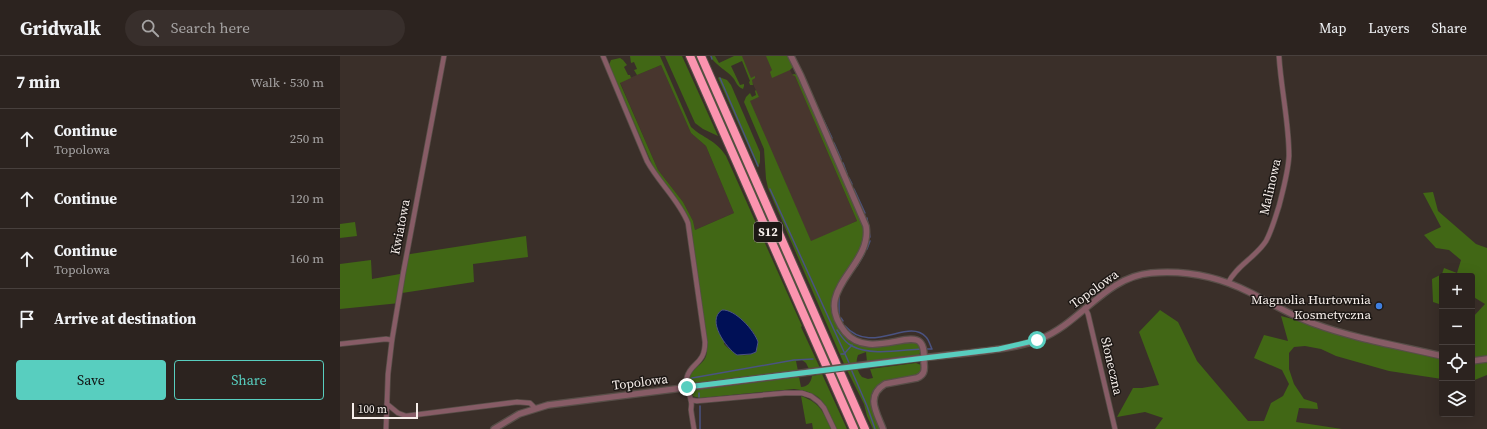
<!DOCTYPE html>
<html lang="en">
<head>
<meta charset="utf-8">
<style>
	:root { --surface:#2c231f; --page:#382f2c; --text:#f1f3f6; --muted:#a6a4a4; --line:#48403d; --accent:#58cebf }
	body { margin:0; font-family:"Source Serif 4",serif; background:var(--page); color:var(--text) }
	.controls { position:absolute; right:12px; bottom:12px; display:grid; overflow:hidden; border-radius:4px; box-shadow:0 4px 16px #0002 }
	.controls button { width:36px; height:36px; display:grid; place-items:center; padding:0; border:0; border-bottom:1px solid var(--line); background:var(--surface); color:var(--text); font:20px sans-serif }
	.scale { position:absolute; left:12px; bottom:10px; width:66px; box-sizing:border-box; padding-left:4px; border:2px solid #f6eeea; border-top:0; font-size:11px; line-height:14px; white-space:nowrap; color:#f6eeea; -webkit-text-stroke:3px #1d1815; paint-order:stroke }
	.stop { position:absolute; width:12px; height:12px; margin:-9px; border:3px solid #58cebf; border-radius:50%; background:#fff }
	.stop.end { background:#58cebf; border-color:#fff; box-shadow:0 1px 4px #0008 }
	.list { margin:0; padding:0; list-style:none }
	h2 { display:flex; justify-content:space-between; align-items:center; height:52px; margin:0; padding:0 16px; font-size:17px }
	h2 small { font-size:13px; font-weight:400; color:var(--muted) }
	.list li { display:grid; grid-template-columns:26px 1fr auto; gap:12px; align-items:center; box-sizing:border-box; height:60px; padding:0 16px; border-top:1px solid var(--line) }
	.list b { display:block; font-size:15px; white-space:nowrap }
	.list p { margin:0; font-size:13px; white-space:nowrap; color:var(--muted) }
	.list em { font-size:13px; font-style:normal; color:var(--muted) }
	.actions { display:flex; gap:8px; padding:12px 16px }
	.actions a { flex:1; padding:9px 0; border:1px solid var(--accent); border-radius:4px; text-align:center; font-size:14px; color:var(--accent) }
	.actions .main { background:var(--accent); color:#111 }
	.icon { flex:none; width:22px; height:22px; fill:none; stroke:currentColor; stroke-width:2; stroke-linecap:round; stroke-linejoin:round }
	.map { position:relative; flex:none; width:1147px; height:373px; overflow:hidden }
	header { display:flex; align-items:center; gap:24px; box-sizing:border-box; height:56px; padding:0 20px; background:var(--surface); border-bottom:1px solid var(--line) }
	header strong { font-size:19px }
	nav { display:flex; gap:22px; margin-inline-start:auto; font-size:14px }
	.search { width:280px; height:36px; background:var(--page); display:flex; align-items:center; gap:10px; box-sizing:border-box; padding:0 14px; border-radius:22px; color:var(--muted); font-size:15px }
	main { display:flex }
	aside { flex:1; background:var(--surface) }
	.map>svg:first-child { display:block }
	.built { fill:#48362e }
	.green { fill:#416715; fill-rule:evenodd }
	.water { fill:#001056; stroke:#4a5382 }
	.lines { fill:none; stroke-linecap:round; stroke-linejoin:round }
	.stream { stroke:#4a5382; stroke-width:1.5 }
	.minor-casing { stroke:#584e48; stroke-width:6 }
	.tertiary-casing { stroke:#584e48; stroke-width:8 }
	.motorway-casing { stroke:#584e48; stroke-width:10 }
	.minor { stroke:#875c66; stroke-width:4.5 }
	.tertiary { stroke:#875c66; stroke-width:5.5 }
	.motorway { stroke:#fb94af; stroke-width:8 }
	.tertiary-bridge-casing { stroke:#584e48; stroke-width:8; stroke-linecap:butt }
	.tertiary-bridge { stroke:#875c66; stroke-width:5.5 }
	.route { stroke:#58cebf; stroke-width:5 }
	.shop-dot { fill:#3f7fe0; stroke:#1d1815; stroke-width:1.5 }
	.labels { text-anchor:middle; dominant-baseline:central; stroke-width:3; stroke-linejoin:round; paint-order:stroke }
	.shield { fill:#1d1815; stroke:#b5aeaa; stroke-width:1 }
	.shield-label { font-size:12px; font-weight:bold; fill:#f6eeea }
	.street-label { font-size:13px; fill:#f6eeea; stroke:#1d1815 }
	.poi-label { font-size:13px; fill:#f6eeea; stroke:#1d1815; text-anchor:end }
</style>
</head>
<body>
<header>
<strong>Gridwalk</strong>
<div class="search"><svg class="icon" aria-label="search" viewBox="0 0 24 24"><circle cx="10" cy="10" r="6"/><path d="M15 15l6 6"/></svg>Search here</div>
<nav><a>Map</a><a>Layers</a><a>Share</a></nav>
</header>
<main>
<aside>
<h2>7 min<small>Walk · 530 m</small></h2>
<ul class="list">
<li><svg class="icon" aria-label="ahead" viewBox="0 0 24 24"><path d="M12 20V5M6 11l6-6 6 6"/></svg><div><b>Continue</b><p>Topolowa</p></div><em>250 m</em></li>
<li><svg class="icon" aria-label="ahead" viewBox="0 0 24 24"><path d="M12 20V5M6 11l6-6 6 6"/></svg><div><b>Continue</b></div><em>120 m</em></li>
<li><svg class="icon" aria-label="ahead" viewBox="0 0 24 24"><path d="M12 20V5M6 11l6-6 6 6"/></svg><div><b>Continue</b><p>Topolowa</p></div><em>160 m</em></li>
<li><svg class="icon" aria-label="arrive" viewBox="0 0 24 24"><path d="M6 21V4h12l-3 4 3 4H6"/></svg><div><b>Arrive at destination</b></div></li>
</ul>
<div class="actions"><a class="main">Save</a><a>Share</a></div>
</aside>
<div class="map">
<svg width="1147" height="373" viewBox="0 0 1147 373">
	<rect width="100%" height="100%" fill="#3a2f29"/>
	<g class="built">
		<polygon points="400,0 443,0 452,11 450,14 452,18 455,20 462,36 517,165 471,186 409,45 419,41"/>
		<polygon points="321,9 351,77 366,90 394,157 355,174 353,165 343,146 318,114 280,26"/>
	</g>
	<g class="green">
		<path d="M290 0H320L351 71C364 83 375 83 386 100L462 270 461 271 480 312 469 313 466 307 462 304 456 305 458 315 354 328 350 326C347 316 359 311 364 304 367 300 367 295 367 290L351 175 348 163 315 115 269 9 271 4 280 2 283 4 287 9 284 11 288 19H290L291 22 280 27 318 114 343 146 353 165 355 174 394 157 366 90 351 77 321 9 297 19 294 14 297 13 294 6 291 7ZM386 254C399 262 413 270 418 286L416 296C403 303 393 298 384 288Z"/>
		<polygon points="325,0 342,0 378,80 363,73 355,67"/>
		<polygon points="354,0 358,0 513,353 511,355 513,358 515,357 522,373 518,373"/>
		<path d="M370 0H375L379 7 394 0H402L411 22 415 20V22L412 24 413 29H410L409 26 410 25 402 5 391 10 400 29 404 28V30L403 33C397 30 397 28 394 23 387 14 376 10 370 0Z"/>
		<polygon points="426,0 448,0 453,7 454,10 450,14 432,22 430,16 432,14"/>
		<path d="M454 18 458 19 522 165C525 177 523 187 518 198 502 223 479 242 500 273 506 281 514 288 524 290 540 293 558 287 574 286L579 289 581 295 579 299 574 301 527 306 526 296 518 299C515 307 517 315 522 321L528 323 533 322 530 313 576 307 581 309 582 313 578 319C568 323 556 322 546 325 521 333 533 357 540 373H533L527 360 524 348 504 308 428 132 426 123 424 93 404 46 406 41 410 37 412 41 416 39 415 35 416 34 419 41 410 45 471 185 517 165 455 20 452 19Z"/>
		<polygon points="379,21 387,24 391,29 420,96 420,106 418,112 378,22"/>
		<polygon points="1093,136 1098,155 1136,188 1147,192 1147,300 1145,302 1132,301 1132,283 1134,283 1133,261 1145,248 1132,240 1132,220 1102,220 1102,249 1093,246 1092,223 1102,218 1104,212 1117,217 1121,204 1109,194 1096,192 1084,179 1101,171 1083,137"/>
		<polygon points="15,166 17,180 0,182 0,168"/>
		<polygon points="186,180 188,201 133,208 134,226 62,237 60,247 0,253 0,208 31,204 32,223 60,218 64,199"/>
		<polygon points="820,254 838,266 857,305 908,365 924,365 931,347 943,340 949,328 942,314 914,302 924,279 948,285 941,260 1102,303 1102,323 1049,315 996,300 981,293 965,290 954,291 949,297 949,313 954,328 964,343 977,347 978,353 959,352 956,366 1002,373 815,373 823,362 805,356 777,361 793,332 802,332 819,329 799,276"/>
		<polygon points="1147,306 1147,319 1132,325 1132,308 1137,308"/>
		<path d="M482 318 507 373H496C485 348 484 337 454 333L360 342 352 340 354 334 459 321 461 331C467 331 471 327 472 320Z"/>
		<path d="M461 340C480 347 483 355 491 373H473L472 367 466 368Z"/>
	</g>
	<path class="water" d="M382 254C395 253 414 274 418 286L416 296 411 298 397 299C386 292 366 264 382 254Z"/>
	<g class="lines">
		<g class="stream">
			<polyline points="371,0 372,3"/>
			<polyline points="380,22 418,110"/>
			<polyline points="483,63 492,82"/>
			<polyline points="494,87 501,103"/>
			<polyline points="503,107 507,118"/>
			<polyline points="509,122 512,128"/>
			<polyline points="430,133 510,309"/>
			<polyline points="514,133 525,157"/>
			<polyline points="527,162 530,181"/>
			<polyline points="527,193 530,185"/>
			<polyline points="517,210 524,198"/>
			<polyline points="499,240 499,258"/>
			<polyline points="501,262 503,265"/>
			<path d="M505 270C532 300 568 261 586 281 589 284 590 289 592 293H585"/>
			<path d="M497 274C501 280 505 287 512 290 530 300 561 294 581 293"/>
			<polyline points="501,298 504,298 512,289"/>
			<polyline points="511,313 527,350 535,373"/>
			<polyline points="352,322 454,304 473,303"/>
			<polyline points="359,337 359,341"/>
			<polyline points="360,373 360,350"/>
		</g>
		<defs>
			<g id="minor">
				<path d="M263 0 307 105C319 127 339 144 348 167L365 286C365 309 351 306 347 321 345 329 350 338 351 345 352 348 351 351 351 354 352 361 353 367 354 373"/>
				<path d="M888 227C896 210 916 201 926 185 932 174 935 162 939 150 943 134 948 117 949 100 949 66 941 33 939 0"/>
				<polyline points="745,252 748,258 775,373"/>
				<polyline points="0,288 46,283 52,284"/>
				<polyline points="351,344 357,345 445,337 462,337 471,340 479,346 484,352 494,373"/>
				<polyline points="47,348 58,357 66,360 177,346 190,347 195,352"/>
				<polyline points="46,373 48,318 52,284 63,218 104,0"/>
			</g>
			<g id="tertiary">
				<path d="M451 0 461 20 526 170C533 211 470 233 505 276 527 303 569 275 580 286 585 291 584 301 584 307 585 315 584 319 577 322L545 328C525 340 537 357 543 373"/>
				<polyline points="1132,305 1147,303"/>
				<path d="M531 308C563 304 596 300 628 297 652 294 677 292 700 283 741 267 765 221 811 217 845 214 879 221 909 236 931 247 952 260 975 268 1016 283 1060 290 1102 300"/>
				<polyline points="154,373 179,358 208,349 454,318"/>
			</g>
			<g id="motorway">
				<polyline points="350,0 514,373"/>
				<polyline points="361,0 525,373"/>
			</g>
		</defs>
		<use href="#minor" class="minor-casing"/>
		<use href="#tertiary" class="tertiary-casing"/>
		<use href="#motorway" class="motorway-casing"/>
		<use href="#minor" class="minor"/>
		<use href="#tertiary" class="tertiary"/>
		<use href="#motorway" class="motorway"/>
		<defs>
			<polyline id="tertiary-bridge" points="454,318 531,308"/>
		</defs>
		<use href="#tertiary-bridge" class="tertiary-bridge-casing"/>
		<use href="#tertiary-bridge" class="tertiary-bridge"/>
	</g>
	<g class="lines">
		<polyline class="route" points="347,331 659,293 697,284"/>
	</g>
	<circle class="shop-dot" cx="1039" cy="250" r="4"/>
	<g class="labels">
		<rect class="shield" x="414" y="166" width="28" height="20" rx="3"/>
		<g class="shield-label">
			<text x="428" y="176">S12</text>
		</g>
		<g class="street-label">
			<text transform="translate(930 131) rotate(-77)">Malinowa</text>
			<text transform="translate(60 171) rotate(-79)">Kwiatowa</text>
			<text transform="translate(754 233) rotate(-36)">Topolowa</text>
			<text transform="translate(772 310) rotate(77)">Słoneczna</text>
			<text transform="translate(300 326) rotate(-7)">Topolowa</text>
		</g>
		<g class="poi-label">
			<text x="1031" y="243">Magnolia Hurtownia<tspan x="1031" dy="15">Kosmetyczna</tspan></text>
		</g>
	</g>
</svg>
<div class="controls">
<button>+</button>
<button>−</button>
<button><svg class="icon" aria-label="locate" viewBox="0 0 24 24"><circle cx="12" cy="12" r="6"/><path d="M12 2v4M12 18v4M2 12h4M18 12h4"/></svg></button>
<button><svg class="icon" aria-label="layers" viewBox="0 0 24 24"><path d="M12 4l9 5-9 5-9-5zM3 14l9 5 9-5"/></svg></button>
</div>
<div class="scale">100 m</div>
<div class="stop" style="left:697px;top:284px"></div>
<div class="stop end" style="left:347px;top:331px"></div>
</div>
</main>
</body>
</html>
